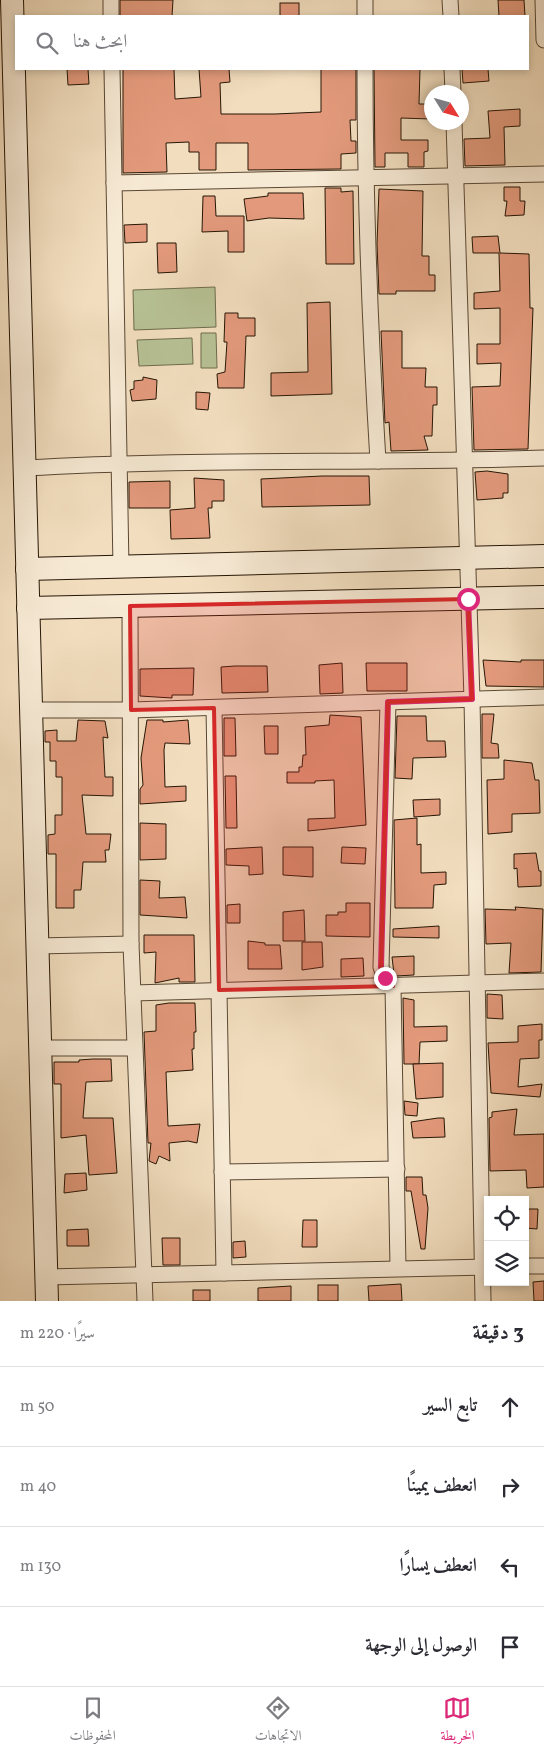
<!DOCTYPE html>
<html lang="ar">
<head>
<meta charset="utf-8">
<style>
	:root { --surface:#fff; --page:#f2f2f3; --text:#2b2b33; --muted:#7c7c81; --line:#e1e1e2; --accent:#db2777 }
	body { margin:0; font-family:Vollkorn,Amiri,serif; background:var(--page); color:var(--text); direction:rtl }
	.controls { position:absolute; right:15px; bottom:15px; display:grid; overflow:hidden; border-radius:0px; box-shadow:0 2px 8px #0003 }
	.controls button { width:45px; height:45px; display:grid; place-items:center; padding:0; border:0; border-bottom:1px solid var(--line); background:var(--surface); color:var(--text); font:25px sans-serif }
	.compass { position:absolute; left:424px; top:85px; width:45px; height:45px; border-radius:50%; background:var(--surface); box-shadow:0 2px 8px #0003; rotate:127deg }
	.stop { position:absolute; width:15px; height:15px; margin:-11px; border:4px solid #db2777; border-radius:50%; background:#fff }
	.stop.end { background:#db2777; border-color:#fff; box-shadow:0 1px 5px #0008 }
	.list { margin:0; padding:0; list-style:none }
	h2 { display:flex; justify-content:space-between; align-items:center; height:65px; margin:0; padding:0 20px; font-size:21px }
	h2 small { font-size:16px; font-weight:400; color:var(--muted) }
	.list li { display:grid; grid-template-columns:32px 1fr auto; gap:15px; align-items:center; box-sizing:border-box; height:80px; padding:0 20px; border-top:1px solid var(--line) }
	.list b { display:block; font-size:19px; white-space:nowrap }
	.list em { font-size:16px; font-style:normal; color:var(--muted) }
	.icon { flex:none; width:28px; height:28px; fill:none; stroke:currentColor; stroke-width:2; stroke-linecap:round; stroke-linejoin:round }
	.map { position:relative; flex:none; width:544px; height:1301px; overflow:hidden; direction:ltr }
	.search { position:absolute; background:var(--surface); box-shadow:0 2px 8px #0003; left:15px; right:15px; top:15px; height:55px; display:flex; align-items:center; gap:12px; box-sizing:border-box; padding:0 18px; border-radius:0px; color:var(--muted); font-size:19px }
	.sheet { height:385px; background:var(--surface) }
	nav { display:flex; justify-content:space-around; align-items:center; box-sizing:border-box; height:70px; border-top:1px solid var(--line); background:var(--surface); font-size:14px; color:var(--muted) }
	nav a { display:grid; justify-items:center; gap:2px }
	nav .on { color:var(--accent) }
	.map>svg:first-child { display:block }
	.green { fill:#b7c295; stroke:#6e6c4d }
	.building { fill:#e39a7c; stroke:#261505 }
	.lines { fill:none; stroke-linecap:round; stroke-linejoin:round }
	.street-casing { stroke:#594734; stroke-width:17 }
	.secondary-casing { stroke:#261505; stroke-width:24 }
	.street { stroke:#f7ead5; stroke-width:15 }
	.secondary { stroke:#f7ead5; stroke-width:22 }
	.route { stroke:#db2777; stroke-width:6 }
	.marked { fill:#d62828; fill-opacity:0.2; stroke:#d62828; stroke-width:4; stroke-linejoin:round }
</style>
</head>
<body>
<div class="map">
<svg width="544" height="1301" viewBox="0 0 544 1301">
	<rect width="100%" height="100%" fill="#f2debf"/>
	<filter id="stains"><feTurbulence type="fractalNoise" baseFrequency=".004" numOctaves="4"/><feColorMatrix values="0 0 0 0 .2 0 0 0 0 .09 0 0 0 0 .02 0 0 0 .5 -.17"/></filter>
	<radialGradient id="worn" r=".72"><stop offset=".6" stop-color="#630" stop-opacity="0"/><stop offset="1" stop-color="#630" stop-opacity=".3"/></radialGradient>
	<g class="green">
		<polygon points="215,287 216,327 134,330 133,290"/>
		<polygon points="201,333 216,333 217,368 201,368"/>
		<polygon points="192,338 193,364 139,366 137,340"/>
	</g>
	<g class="building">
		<polygon points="120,0 173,0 172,16 120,16"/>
		<polygon points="498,0 524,0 525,16 499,16"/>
		<rect x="280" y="3" width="19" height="13"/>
		<polygon points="67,69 88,69 89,84 68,85"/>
		<polygon points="123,69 174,69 175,99 201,97 199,69 229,69 230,82 220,83 221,114 275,114 321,112 321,69 356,69 356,120 350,120 351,141 356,141 356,153 341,154 341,169 248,170 248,143 216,143 216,170 199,170 199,152 189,152 189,142 166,143 167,172 123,173"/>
		<polygon points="374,69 420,69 419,104 430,104 430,119 401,118 401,140 428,140 428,151 424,152 424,167 408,167 408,153 385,153 385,167 375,167"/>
		<polygon points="462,69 488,69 489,81 463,83"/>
		<polygon points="520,109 520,126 504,127 505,165 465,166 464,139 490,138 488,111"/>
		<polygon points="504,187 520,187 520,201 525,201 524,215 505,216 507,201 504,201"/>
		<polygon points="325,188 341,188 341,192 353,191 354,264 326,264"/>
		<polygon points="379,189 423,191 422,256 429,256 429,275 435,275 435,291 396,291 396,294 379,294 377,244"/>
		<polygon points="268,193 303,193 304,219 269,218 247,221 244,199 268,196"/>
		<polygon points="203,196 215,196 216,216 244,216 244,252 228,252 228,231 202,232"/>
		<polygon points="147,224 147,242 125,243 124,225"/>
		<polygon points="498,236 500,253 529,254 530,308 533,308 528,449 474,450 472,387 500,386 501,363 477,364 477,344 500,344 500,308 474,309 474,293 500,291 499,253 473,253 472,237"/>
		<polygon points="157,243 176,243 177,272 158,273"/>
		<polygon points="330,302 332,394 271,396 271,373 308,372 307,303"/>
		<polygon points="225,313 238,313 238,318 255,318 255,336 246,336 244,388 218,388 217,374 225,372 227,342 224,342"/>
		<polygon points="381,331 402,331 402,368 426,368 425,387 437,387 437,405 433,405 432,436 424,436 428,450 391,451 389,422 385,423"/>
		<polygon points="143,377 157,380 156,399 132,401 130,390 134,389 134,381 143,380"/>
		<polygon points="196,392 210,393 208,410 196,409"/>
		<polygon points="487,471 508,474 508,493 503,493 503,498 477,500 475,472"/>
		<polygon points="322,476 369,476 370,505 262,507 261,479"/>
		<polygon points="194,478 224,480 224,501 212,501 212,508 208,508 210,538 171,539 170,510 195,508"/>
		<polygon points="170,481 170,508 129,508 129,482"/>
		<polygon points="483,660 521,662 521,660 544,660 544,687 486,686"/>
		<polygon points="342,663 343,693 320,694 319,665"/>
		<polygon points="366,663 407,663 407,691 367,691"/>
		<polygon points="235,666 267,666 268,692 222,693 221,667"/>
		<polygon points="194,668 193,695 172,695 172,698 140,696 140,669"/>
		<polygon points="482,714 494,714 491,743 498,744 499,758 482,758"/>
		<polygon points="330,715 361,717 366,825 308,831 308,819 335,818 334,780 315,781 315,783 287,783 287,772 299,772 299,767 302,767 303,755 306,755 305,727 329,725"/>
		<polygon points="397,716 426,716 427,741 445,741 446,757 413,758 412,779 395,778"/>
		<polygon points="224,718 235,718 236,756 224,756"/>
		<polygon points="78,720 105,721 108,738 103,737 105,777 113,777 113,796 82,795 86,834 111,834 109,850 105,850 106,862 83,862 81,890 74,890 74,908 56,908 56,854 48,854 48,835 55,834 55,815 62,815 62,777 56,777 56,761 50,761 50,742 45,742 45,731 57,730 57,741 76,741"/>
		<polygon points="147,720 163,720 163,722 188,720 190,744 165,743 164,750 165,787 186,786 186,801 140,804 140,789 143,785 141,758"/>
		<polygon points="264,726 278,726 278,754 265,754"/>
		<polygon points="504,760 532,763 535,780 539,780 540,813 512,814 512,832 488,834 487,780 504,779"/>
		<polygon points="225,776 236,776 237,828 226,828"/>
		<polygon points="440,799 440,815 414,817 413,800"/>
		<polygon points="417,818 417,845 421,844 421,873 446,872 446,884 434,885 433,908 395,908 394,820"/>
		<polygon points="140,823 166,824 166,859 140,860"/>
		<polygon points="262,847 263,874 249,875 249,866 226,865 226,849"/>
		<polygon points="283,847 313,847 313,877 283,875"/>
		<polygon points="342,847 366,848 365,864 341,863"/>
		<polygon points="536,853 539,871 541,871 541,886 518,887 517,868 514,869 514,854"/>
		<polygon points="140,880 160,881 159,898 185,897 187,918 140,915"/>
		<polygon points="346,903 370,903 370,937 326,936 326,915 338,915 338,912 346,912"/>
		<polygon points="240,904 240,923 227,923 227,905"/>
		<polygon points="515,907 543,909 541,972 509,973 511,943 486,944 485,909 516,910"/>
		<polygon points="304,910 305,941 283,941 283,912"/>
		<polygon points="439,926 439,938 393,937 393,929"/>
		<polygon points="144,935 194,935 195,982 179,982 179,978 155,983 156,952 144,953"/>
		<polygon points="248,941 265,943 265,945 280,945 282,969 248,969"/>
		<polygon points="302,942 322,942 323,967 302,970"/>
		<polygon points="414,956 414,975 396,976 394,974 392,957"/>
		<polygon points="363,958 364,976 341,977 341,959"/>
		<polygon points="487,994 502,995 503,1019 487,1018"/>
		<polygon points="403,998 414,1000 414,1027 447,1026 447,1041 420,1042 419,1064 404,1064"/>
		<polygon points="169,1003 195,1003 196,1032 194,1032 194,1049 192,1049 193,1070 166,1072 168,1126 200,1124 197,1143 188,1141 169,1143 170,1161 159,1156 156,1164 149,1161 151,1143 148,1143 144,1032 156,1031 156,1005"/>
		<polygon points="542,1024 542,1040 539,1040 539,1058 520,1059 518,1087 542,1084 540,1097 491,1093 488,1043 518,1042 518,1026"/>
		<polygon points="93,1059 111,1059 112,1081 86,1082 83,1118 113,1118 117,1173 89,1175 86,1135 61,1138 61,1084 54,1084 54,1062 79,1062 79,1060"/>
		<polygon points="443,1063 443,1097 416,1099 413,1064"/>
		<polygon points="404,1101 418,1103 417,1116 405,1115"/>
		<polygon points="517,1109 514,1135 544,1134 544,1187 527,1188 526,1170 490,1171 489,1118 492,1117 492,1112"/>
		<polygon points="438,1118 444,1118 445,1137 413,1138 411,1122"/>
		<polygon points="86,1173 87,1190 64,1193 65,1174"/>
		<polygon points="406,1177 422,1177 423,1195 426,1195 428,1208 425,1249 421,1249 411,1191 406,1191"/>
		<polygon points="525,1209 538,1209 537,1229 525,1228"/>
		<polygon points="303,1220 317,1220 317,1247 302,1247"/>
		<polygon points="88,1229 89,1246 67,1246 67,1230"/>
		<polygon points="162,1238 180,1238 180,1265 163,1265"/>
		<polygon points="245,1241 246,1257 233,1258 233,1242"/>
		<polygon points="544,1281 544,1301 534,1301 533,1282"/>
		<polygon points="401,1284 402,1301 369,1301 368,1286"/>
		<rect x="318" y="1285" width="20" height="16"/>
		<polygon points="291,1286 291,1301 258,1301 258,1288"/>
		<rect x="193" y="1290" width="17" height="11"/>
	</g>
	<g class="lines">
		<defs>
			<g id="street">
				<polyline points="111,0 111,16"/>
				<polyline points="450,0 451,16"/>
				<polyline points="543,0 544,40"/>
				<polyline points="365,16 365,0"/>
				<polyline points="112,69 121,567"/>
				<path d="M365 69C365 200 370 330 378 461"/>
				<polyline points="452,69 453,92"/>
				<polyline points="454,122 472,699 483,1301"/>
				<polyline points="114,183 544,174"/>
				<path d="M25 468C198 458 371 464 544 458"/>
				<polyline points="130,606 131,944 145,1301"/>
				<polyline points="388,702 381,967 385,978 393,986 398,1268"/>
				<polyline points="214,708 224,1273"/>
				<polyline points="31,710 131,710 544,697"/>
				<polyline points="37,946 131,944"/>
				<polyline points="133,993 544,981"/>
				<polyline points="40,1048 134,1048"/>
				<polyline points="222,1172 397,1169"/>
				<polyline points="525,1266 544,1266"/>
				<polyline points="46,1277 488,1267"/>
			</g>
			<g id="secondary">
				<polyline points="12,0 47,1301"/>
				<polyline points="27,569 544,556"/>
				<polyline points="28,608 544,597"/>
			</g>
		</defs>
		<use href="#street" class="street-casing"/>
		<use href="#secondary" class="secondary-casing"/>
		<use href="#street" class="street"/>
		<use href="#secondary" class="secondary"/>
	</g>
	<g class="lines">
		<polyline class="route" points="385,978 381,967 388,702 472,699 468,599"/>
	</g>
	<path class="marked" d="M468 599 472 699 388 702 381 967 393 986 219 990 214 708 131 710 130 606Z"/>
	<rect width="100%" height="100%" filter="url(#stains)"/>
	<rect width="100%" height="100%" fill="url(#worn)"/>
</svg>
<div class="controls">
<button><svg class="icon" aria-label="locate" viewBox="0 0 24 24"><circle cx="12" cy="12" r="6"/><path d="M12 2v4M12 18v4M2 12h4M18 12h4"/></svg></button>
<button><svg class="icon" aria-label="layers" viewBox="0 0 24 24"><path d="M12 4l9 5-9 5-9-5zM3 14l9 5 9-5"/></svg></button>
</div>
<svg class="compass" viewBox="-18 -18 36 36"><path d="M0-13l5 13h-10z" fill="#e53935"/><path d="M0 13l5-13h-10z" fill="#7c7c81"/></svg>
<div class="stop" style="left:468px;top:599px"></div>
<div class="stop end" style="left:385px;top:978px"></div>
<div class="search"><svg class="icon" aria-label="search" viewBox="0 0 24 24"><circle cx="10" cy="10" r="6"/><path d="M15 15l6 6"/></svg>ابحث هنا</div>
</div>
<section class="sheet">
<h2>3 دقيقة<small>سيرًا · 220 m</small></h2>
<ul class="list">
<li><svg class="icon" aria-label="ahead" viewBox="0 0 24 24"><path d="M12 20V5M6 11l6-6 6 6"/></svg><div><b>تابع السير</b></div><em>50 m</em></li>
<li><svg class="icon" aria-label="right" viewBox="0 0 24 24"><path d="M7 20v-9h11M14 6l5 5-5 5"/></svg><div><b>انعطف يمينًا</b></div><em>40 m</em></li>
<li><svg class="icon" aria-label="left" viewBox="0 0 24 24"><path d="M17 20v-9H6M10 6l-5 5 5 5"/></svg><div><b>انعطف يسارًا</b></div><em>130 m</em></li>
<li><svg class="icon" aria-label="arrive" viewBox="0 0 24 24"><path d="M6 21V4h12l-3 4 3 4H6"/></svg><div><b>الوصول إلى الوجهة</b></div></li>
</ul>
</section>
<nav>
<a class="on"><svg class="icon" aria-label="map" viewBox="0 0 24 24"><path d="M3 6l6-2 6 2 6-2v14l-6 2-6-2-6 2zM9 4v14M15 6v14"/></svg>الخريطة</a>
<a><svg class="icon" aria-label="directions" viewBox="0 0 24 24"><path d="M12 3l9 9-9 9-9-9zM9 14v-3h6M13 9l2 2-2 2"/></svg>الاتجاهات</a>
<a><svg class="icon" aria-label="saved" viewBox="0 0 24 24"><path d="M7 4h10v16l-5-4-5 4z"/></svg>المحفوظات</a>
</nav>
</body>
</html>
